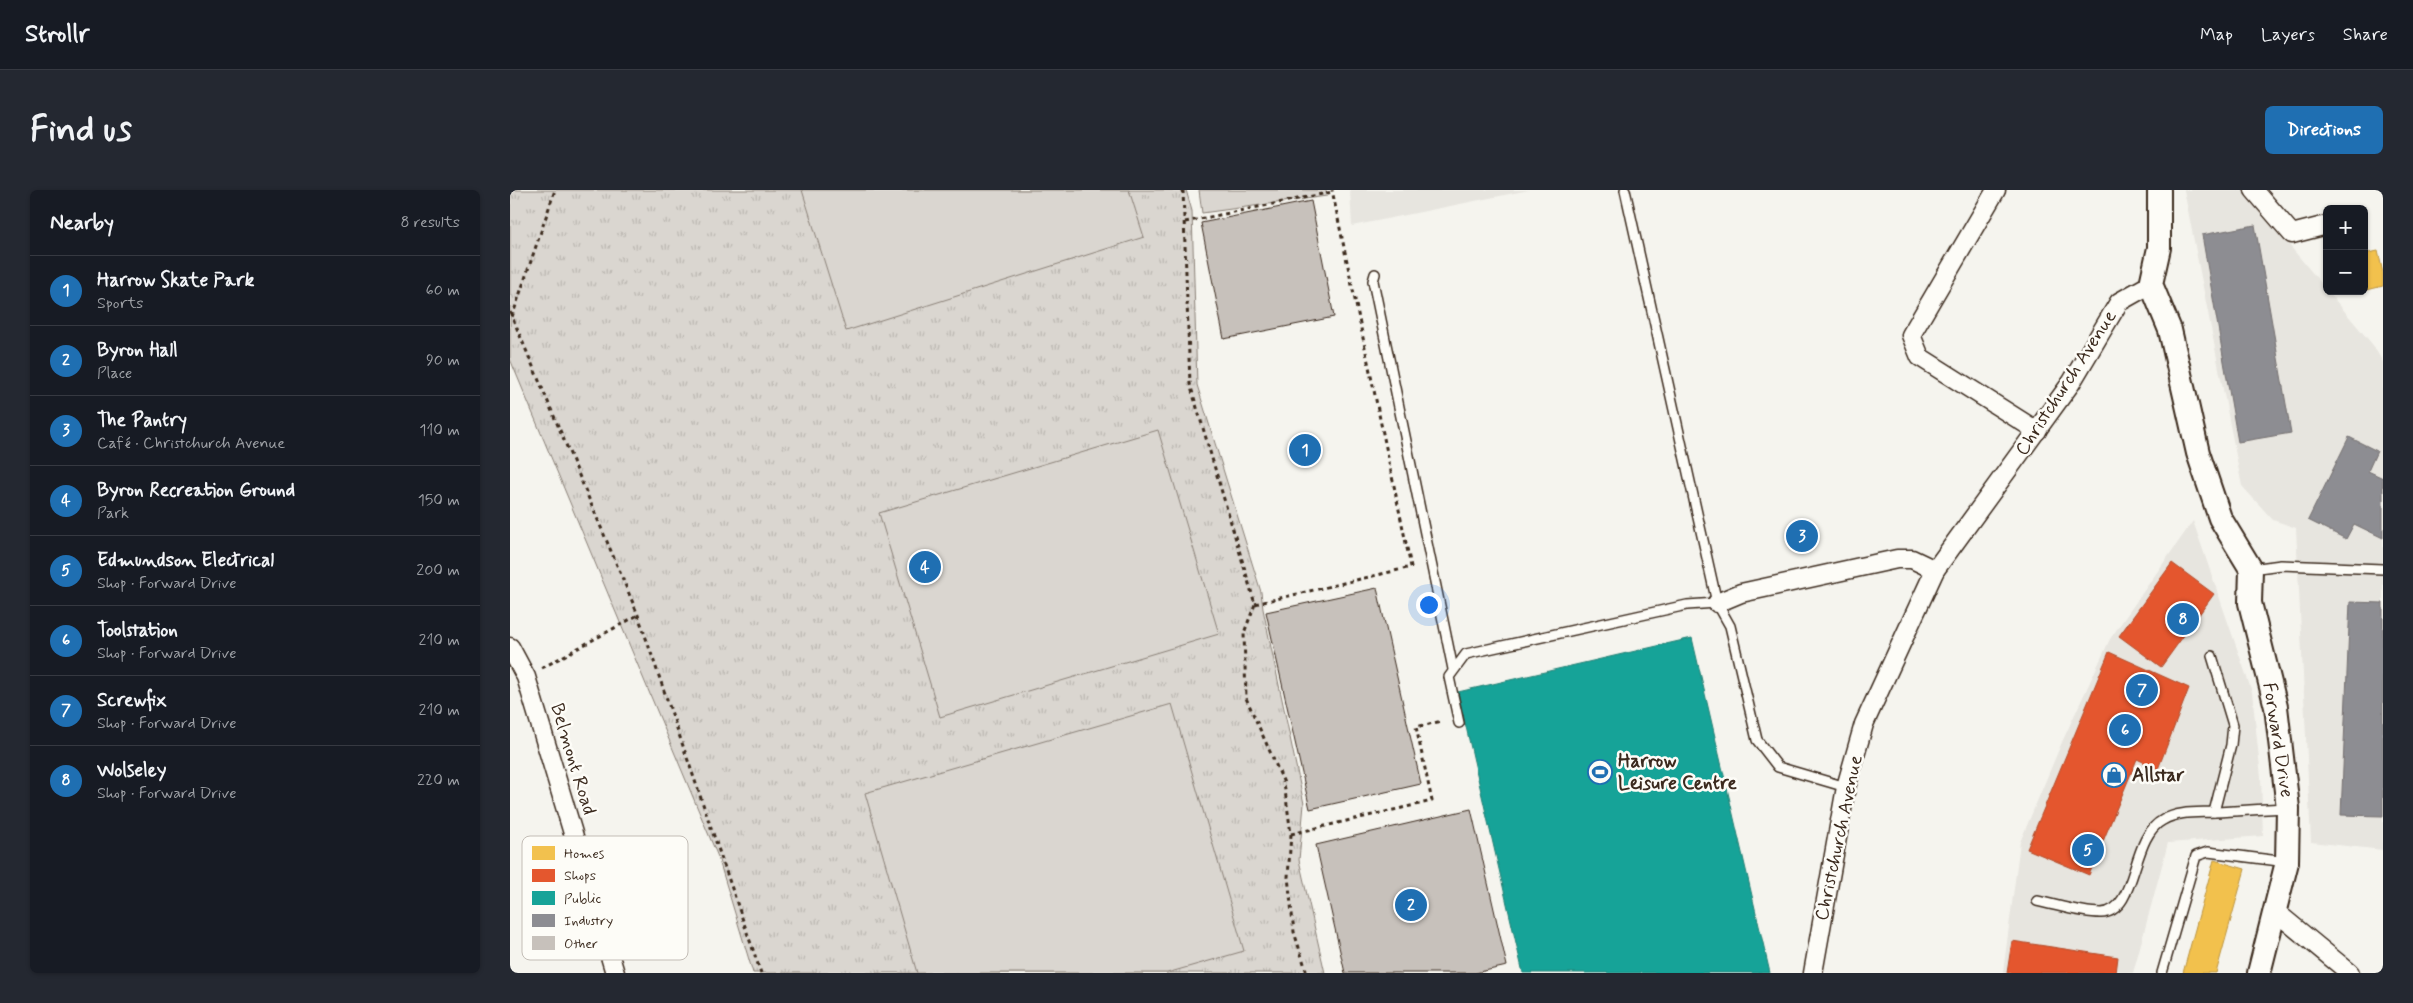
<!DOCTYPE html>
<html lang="en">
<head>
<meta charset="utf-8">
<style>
	:root { --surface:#171b24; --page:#242831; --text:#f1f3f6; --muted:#9ea1a6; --line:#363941; --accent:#1f6fb2 }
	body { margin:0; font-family:Mynerve,sans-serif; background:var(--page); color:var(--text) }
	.controls { position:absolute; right:15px; top:15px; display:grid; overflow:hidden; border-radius:8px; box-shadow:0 1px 4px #0004 }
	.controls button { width:45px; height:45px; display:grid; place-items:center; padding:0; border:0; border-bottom:1px solid var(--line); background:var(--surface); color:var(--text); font:25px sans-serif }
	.you { position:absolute; left:918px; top:414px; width:18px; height:18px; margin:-12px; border:4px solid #fff; border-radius:50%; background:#1a73e8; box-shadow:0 0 0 8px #1a73e833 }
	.badge { display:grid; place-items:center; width:32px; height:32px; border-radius:50%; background:var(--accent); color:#fff; font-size:16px; font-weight:700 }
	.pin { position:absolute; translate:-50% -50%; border:2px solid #fff; box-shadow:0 1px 5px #0006 }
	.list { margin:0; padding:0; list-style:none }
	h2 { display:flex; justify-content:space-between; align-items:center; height:65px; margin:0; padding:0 20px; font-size:21px }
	h2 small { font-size:16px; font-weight:400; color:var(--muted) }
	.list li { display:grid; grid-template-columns:32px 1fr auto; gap:15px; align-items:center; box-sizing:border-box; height:70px; padding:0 20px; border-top:1px solid var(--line) }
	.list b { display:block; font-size:19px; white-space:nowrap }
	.list p { margin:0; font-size:16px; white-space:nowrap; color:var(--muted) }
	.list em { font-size:16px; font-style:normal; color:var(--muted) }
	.map { position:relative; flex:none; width:1873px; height:783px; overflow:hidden; border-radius:8px }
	header { display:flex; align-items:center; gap:30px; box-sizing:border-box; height:70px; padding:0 25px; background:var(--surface); border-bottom:1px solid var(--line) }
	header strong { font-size:24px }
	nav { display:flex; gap:28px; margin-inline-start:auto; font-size:18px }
	.intro { display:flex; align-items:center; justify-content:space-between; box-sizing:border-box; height:120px; padding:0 30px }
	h1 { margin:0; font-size:35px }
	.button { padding:12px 22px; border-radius:8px; background:var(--accent); color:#fff; font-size:18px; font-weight:700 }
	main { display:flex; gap:30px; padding:0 30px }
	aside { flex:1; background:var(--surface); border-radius:8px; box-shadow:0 1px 4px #0004 }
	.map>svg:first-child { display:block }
	.built { fill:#e7e5df }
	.grass { fill:url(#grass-tufts); stroke:#8a8077 }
	.pitch { fill:#dad6d0; stroke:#8a8077 }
	.homes { fill:#f2c14e; stroke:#bb9440 }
	.shops { fill:#e4572e; stroke:#b14a29 }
	.public { fill:#17a398; stroke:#227f73 }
	.industry { fill:#8d8d92; stroke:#746f6f }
	.building { fill:#c7c1bb; stroke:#3b2a1e }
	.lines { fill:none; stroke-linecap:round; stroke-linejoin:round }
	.service-casing { stroke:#3b2a1e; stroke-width:12 }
	.minor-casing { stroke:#3b2a1e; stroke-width:21 }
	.tertiary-casing { stroke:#3b2a1e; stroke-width:26 }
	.path { stroke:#3b2a1e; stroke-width:3; stroke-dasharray:4 4; stroke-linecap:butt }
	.service { stroke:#fdfcf7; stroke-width:9 }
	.minor { stroke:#fdfcf7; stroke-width:18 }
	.tertiary { stroke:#fdfcf7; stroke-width:22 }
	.labels { text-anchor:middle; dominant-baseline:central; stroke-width:5; stroke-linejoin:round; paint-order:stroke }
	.street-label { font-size:19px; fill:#3b2a1e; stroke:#fdfcf7 }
	.poi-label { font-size:19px; font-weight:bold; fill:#3b2a1e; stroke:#fdfcf7; text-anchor:start }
	.key { fill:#fdfcf7; stroke:#c3bdb6; stroke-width:1 }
	.key-label { font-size:14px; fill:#3b2a1e }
</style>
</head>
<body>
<header>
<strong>Strollr</strong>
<nav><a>Map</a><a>Layers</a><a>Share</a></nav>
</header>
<div class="intro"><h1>Find us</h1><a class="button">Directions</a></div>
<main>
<aside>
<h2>Nearby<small>8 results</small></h2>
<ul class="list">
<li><span class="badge">1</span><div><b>Harrow Skate Park</b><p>Sports</p></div><em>60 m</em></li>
<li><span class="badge">2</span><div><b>Byron Hall</b><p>Place</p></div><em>90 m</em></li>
<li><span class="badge">3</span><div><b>The Pantry</b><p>Café · Christchurch Avenue</p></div><em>110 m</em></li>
<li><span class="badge">4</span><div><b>Byron Recreation Ground</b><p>Park</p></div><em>150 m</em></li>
<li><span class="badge">5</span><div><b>Edmundson Electrical</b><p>Shop · Forward Drive</p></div><em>200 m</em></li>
<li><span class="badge">6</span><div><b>Toolstation</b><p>Shop · Forward Drive</p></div><em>210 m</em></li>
<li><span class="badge">7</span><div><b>Screwfix</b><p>Shop · Forward Drive</p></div><em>210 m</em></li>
<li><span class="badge">8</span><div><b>Wolseley</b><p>Shop · Forward Drive</p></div><em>220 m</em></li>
</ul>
</aside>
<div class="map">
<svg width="1873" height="783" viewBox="0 0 1873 783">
	<defs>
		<pattern id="grass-tufts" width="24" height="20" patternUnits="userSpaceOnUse" patternTransform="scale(1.25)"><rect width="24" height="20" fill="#dad6d0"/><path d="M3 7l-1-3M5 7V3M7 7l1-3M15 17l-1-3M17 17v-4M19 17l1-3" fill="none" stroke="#bcb8b2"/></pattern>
	</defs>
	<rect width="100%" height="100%" fill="#f5f4ee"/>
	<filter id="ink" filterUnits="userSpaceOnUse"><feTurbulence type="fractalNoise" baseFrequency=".02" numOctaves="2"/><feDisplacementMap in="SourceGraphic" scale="10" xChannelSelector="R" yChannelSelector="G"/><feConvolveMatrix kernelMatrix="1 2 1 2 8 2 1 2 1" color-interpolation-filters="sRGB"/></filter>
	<g filter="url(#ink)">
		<g class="built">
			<polygon points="840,0 1019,0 842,36"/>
			<polygon points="1674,0 1733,0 1862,154 1873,172 1873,660 1801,652 1786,338 1763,330 1732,296"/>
			<polygon points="1683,331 1742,502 1751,587 1753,646 1658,653 1623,783 1493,783 1510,652 1552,552 1600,449"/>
		</g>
		<polygon class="grass" points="0,0 676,0 682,21 687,195 751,402 753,419 794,614 789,670 815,783 243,783 208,667 0,169"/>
		<g class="pitch">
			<polygon points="292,0 619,0 634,47 336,141"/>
			<polygon points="689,0 816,0 817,6 692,23"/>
			<polygon points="648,240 709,444 430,527 369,323"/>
			<polygon points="662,514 734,761 657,783 407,783 355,603"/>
		</g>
		<g class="homes">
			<polygon points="1868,61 1873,83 1873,96 1857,100 1854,64"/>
			<polygon points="1704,670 1735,679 1706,783 1673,783"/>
		</g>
		<g class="shops">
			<polygon points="1662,373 1704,404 1651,477 1609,446"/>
			<polygon points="1599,462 1679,498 1648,579 1627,569 1579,685 1517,659"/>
			<polygon points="1502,751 1608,767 1606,783 1497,783"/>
		</g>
		<polygon class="public" points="1182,448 1260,783 1013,783 948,502"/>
		<g class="industry">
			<polygon points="1745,35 1781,243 1728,252 1692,45"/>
			<polygon points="1839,247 1867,261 1858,281 1873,288 1873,348 1844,334 1836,349 1798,330"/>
			<polygon points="1840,412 1873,413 1873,626 1831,625"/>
		</g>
		<g class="building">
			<polygon points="801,11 824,127 714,149 691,33"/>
			<polygon points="867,398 911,594 800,619 756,422"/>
			<polygon points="961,619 997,776 965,783 835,783 806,655"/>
		</g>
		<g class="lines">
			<defs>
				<g id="service">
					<polyline points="1115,0 1207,413 1220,436 1247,550 1268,577 1336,597"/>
					<polyline points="865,84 863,91 943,479"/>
					<polyline points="1741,379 1771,375 1873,379"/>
					<polyline points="1702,466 1723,535 1721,555 1704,622"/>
					<polyline points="949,533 939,487 956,464 1177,415 1207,413"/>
					<path d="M1527 711C1547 715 1570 723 1591 723 1628 722 1620 647 1653 630 1669 621 1687 623 1705 622 1729 621 1753 619 1778 618"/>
					<polyline points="1652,783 1686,666 1698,662 1777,672"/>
				</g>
				<g id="minor">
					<polyline points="1486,0 1401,145 1410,167 1527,241"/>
					<polyline points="1744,0 1782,44 1817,35"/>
					<polyline points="1207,413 1231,403 1387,369 1402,369 1425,380"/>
					<polyline points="0,457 16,487 105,783"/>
					<polyline points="1766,722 1840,783"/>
					<polyline points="1303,783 1336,597 1354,534 1425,380 1561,193 1609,112 1641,94"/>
				</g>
				<polyline id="tertiary" points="1649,0 1649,58 1641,94 1660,140 1688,263 1710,328 1741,379 1740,413 1766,517 1778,618 1777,672 1749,783"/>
			</defs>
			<use href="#service" class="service-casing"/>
			<use href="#minor" class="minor-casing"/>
			<use href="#tertiary" class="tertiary-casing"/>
			<g class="path">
				<polyline points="673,0 680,194 745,414 734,443 736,508 774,593 781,644 778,687 784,742 797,783"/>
				<polyline points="675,32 822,2"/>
				<polyline points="0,122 128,425 251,783"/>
				<polyline points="2,127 45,0"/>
				<polyline points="745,414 901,377 822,0"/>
				<polyline points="32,478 128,425"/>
				<polyline points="781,644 922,611 906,537 932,531"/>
			</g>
			<use href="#service" class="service"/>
			<use href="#minor" class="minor"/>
			<use href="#tertiary" class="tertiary"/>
		</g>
	</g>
	<defs>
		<symbol id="stadium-ring" viewBox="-11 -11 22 22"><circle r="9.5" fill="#fdfcf7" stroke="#1f6fb2" stroke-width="1.5"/><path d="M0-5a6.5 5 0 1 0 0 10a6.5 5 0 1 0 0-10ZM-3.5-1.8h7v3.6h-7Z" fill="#1f6fb2"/></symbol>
		<symbol id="shop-ring" viewBox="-11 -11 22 22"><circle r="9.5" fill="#fdfcf7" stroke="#1f6fb2" stroke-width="1.5"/><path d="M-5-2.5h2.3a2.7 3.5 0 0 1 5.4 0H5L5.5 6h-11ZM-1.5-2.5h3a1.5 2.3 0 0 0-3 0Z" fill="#1f6fb2"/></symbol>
	</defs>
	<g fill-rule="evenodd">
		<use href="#stadium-ring" x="1076" y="568" width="28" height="28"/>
		<use href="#shop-ring" x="1590" y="571" width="28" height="28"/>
	</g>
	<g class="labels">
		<g class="street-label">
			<text transform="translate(1556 193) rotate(-57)">Christchurch Avenue</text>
			<text transform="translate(1768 550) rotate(81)">Forward Drive</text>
			<text transform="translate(63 569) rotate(73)">Belmont Road</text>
			<text transform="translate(1329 648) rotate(-78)">Christchurch Avenue</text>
		</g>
		<g class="poi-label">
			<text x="1108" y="571">Harrow<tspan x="1108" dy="22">Leisure Centre</tspan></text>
			<text x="1622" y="585">Allstar</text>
		</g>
	</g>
	<rect x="12" y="646" width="166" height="124" rx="8" class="key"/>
	<rect x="22" y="656" width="23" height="14" fill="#f2c14e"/>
	<rect x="22" y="679" width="23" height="13" fill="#e4572e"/>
	<rect x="22" y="701" width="23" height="14" fill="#17a398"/>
	<rect x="22" y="724" width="23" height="13" fill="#8d8d92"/>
	<rect x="22" y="746" width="23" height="14" fill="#c7c1bb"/>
	<g class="key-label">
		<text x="54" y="668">Homes</text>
		<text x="54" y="690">Shops</text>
		<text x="54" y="713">Public</text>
		<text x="54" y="735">Industry</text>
		<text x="54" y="758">Other</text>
	</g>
</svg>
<div class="controls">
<button>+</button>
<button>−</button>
</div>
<div class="you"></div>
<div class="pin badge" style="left:795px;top:260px">1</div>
<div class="pin badge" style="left:901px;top:715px">2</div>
<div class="pin badge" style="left:1292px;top:346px">3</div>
<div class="pin badge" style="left:415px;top:377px">4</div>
<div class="pin badge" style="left:1578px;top:660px">5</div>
<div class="pin badge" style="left:1615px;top:540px">6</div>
<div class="pin badge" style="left:1632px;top:500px">7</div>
<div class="pin badge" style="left:1673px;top:429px">8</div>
</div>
</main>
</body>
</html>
